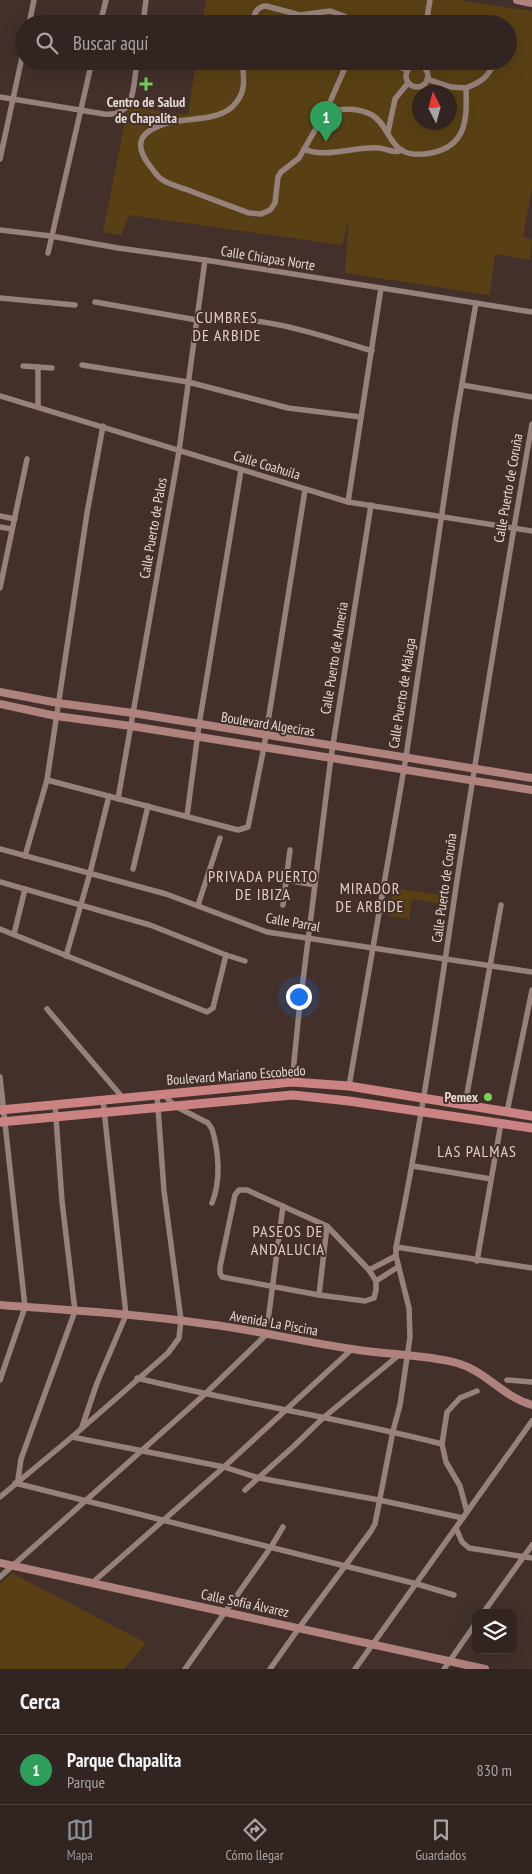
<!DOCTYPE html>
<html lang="es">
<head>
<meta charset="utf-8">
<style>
	:root { --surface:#322420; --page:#3d302d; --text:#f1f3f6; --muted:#a8a4a5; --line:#4d413e; --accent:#8c9099 }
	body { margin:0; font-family:"PT Sans Narrow",sans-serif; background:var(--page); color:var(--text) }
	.controls { position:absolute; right:15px; bottom:15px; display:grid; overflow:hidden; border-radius:10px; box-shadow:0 5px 20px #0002 }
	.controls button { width:45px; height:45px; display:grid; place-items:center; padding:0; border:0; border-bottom:1px solid var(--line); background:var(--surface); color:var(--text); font:25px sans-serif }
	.compass { position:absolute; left:412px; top:85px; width:45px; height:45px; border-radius:50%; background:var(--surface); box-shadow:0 5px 20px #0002; rotate:354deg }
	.you { position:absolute; left:298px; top:996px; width:18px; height:18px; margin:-12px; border:4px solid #fff; border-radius:50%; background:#1a73e8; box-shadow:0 0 0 8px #1a73e833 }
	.badge { display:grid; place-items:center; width:32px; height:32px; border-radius:50%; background:var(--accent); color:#fff; font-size:16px; font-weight:700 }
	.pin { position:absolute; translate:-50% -41px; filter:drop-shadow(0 1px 2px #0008) }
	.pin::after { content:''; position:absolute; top:26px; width:18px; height:15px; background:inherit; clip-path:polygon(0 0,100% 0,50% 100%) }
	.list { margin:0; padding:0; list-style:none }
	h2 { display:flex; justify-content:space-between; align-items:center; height:65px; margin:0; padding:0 20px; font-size:21px }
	h2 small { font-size:16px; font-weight:400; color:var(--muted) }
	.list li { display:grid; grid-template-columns:32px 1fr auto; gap:15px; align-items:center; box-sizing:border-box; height:70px; padding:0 20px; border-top:1px solid var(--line) }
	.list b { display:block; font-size:19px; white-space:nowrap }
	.list p { margin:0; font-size:16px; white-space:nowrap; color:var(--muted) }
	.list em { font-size:16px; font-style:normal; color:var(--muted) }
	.icon { flex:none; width:28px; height:28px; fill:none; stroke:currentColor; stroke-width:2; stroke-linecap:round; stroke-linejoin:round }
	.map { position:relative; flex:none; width:532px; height:1669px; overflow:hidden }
	.search { position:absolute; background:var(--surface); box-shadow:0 5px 20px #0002; left:15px; right:15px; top:15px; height:55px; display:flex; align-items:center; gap:12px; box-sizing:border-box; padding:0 18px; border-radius:28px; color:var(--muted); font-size:19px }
	.sheet { height:135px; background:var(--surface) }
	nav { display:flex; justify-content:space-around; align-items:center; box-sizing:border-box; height:70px; border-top:1px solid var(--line); background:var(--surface); font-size:14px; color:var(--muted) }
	nav a { display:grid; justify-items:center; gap:2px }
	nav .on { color:var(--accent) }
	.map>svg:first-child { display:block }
	.green { fill:#594014; fill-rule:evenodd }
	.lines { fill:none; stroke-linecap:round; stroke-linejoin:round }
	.street { stroke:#97827b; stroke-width:5.5 }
	.secondary { stroke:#b0827e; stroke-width:8 }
	.primary { stroke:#ca8282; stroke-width:9 }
	.poi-dot { fill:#75d25b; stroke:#43302a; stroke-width:2 }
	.labels { text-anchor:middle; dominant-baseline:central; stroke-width:4; stroke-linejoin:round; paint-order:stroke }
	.poi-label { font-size:14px; font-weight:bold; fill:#e5d9d5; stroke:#43302a }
	.street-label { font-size:14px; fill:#e5d9d5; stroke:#43302a }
	.quarter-label { font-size:16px; letter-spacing:1px; fill:#e5cdc6; stroke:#43302a }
</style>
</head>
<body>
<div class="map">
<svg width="532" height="1669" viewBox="0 0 532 1669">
	<rect width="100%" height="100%" fill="#43302a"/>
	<g class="green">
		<path d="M206 0H459L532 11V188L523 236 532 240 530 260 495 254 490 295 345 273 349 219 342 245 129 215 121 235 103 232 127 111 131 107 188 115 196 61H508V24H202ZM420 92H450V122H420Z"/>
		<polygon points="393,888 447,896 444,915 441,915 442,904 412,899 409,919 389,916"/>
		<polygon points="12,1573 146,1643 124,1669 0,1669 0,1584"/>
	</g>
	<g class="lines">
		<g class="street">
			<polyline points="29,24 34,0"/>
			<polyline points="100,24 106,0"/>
			<polyline points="143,24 146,0"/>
			<path d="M251 24C254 16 256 6 266 6L300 15 330 11 344 16 348 24"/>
			<polyline points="426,24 430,0"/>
			<path d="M242 61C244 79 247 93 232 107 217 121 186 118 167 123 141 131 132 143 150 166 154 171 158 178 163 180 170 185 180 187 188 190 208 198 228 205 249 213L261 214 270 210 275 203 278 177 281 172 299 158 326 111 348 61"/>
			<polyline points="383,61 407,70"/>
			<circle cx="417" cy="76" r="11"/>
			<polyline points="427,79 451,87 466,88"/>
			<path d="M0 97 104 114C137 117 133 85 137 61"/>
			<path d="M326 111C342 109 357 107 372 115 386 123 388 141 401 150 409 155 421 155 431 153 467 146 467 119 466 88 481 82 489 77 494 62"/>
			<polyline points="388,132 395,99 408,83"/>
			<path d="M304 149C324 159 357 146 379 148 388 149 394 154 402 150"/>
			<polyline points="0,159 24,48"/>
			<polyline points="0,230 51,236 118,248 205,260 532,312"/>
			<polyline points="48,253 92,61"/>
			<polyline points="0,298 75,305"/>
			<polyline points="95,302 197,320"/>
			<path d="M235 319C283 322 327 337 372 351"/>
			<polyline points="82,365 188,382 288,408 361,417"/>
			<polyline points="23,366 52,368"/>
			<polyline points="38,367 38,407"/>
			<polyline points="462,385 532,397"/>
			<polyline points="0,396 348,502 532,531"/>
			<polyline points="348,502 381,288"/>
			<polyline points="0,516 15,519"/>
			<polyline points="0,527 12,529"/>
			<polyline points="0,588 27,459"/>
			<polyline points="47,780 238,830 248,827 264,747 305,490"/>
			<polyline points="118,799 179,451 205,260"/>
			<polyline points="187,816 199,725 241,470"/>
			<polyline points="0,849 166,894 267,932 532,972"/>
			<polyline points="25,856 47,780 87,513 103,426"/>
			<polyline points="133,869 148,806"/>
			<polyline points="286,880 315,885"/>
			<polyline points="0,882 150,925 226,955 245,961"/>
			<polyline points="198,905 220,838"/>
			<polyline points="283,905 290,850"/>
			<polyline points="0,929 207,1012 213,1008 226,955"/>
			<polyline points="14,934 25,889"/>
			<polyline points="66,956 90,873 109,796"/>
			<polyline points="47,1009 123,1098"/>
			<polyline points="0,1077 25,1307 0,1380"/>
			<polyline points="292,1082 299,1012 331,757 371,505"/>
			<polyline points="349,1086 406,757 456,418 476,303"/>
			<path d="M163 1094 175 1106 208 1123 212 1129C219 1152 221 1181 212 1203"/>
			<polyline points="465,1105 501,905"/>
			<polyline points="507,1112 532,990"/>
			<polyline points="413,1166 491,1179"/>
			<polygon points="239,1190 247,1190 327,1226 369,1270 376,1281 376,1290 374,1298 365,1301 319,1295 222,1277 220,1273 220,1267 235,1195"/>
			<polyline points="396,1247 532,1268"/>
			<polyline points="477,1261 501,1123"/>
			<polyline points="369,1270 396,1256"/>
			<polyline points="376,1281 398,1267"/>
			<polyline points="319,1295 327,1226"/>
			<polyline points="268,1321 283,1206"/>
			<path d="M137 1378C238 1403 341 1418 442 1444"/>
			<polyline points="507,1380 532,1382"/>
			<polyline points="82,1427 97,1383 126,1315 103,1100"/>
			<polyline points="72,1437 224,1467 259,1478 379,1500 463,1518"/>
			<polyline points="18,1480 21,1459 75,1311 62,1201 55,1104"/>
			<polyline points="15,1483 417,1584 454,1595"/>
			<polyline points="245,1490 294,1446 323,1418 399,1355"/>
			<polyline points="0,1497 72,1437 168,1353 179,1338 181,1320 164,1191 157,1094"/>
			<polyline points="467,1512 460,1486 446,1462 442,1444 447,1412 460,1398 477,1391"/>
			<polyline points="456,1528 462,1542 469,1548 532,1558"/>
			<polyline points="0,1577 204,1395 268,1333"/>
			<polyline points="92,1583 224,1467 352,1349"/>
			<polyline points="483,1613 532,1545"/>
			<polyline points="185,1669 271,1547 283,1527"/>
			<path d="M270 1669 299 1628 371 1531 375 1524 393 1431 400 1405 410 1337 409 1308 396 1256V1247C422 1121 440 994 459 867 482 719 506 571 532 424"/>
			<polyline points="355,1669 532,1421"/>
			<polyline points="444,1669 476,1623"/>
		</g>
		<g class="secondary">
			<polyline points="517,0 532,3"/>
			<polyline points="0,692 58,703 133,713 532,778"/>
			<polyline points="0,704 56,716 131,726 532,790"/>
			<path d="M0 1305C69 1310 139 1314 207 1324 256 1330 304 1342 352 1349 387 1355 423 1354 457 1363 486 1371 503 1397 532 1405"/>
			<polyline points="0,1563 485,1669"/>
		</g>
		<g class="primary">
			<polyline points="0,1110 292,1082 349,1086 532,1116"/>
			<polyline points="0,1122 293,1095 349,1101 532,1128"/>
		</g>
	</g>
	<g class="poi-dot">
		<path d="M143.5 76.5h5v5h5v5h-5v5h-5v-5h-5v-5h5z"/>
		<circle cx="488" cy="1097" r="5"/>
	</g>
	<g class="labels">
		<g class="poi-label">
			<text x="146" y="102">Centro de Salud<tspan x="146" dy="16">de Chapalita</tspan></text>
			<text x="478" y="1097" text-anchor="end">Pemex</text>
		</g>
		<g class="street-label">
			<text transform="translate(268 258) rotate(9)">Calle Chiapas Norte</text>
			<text transform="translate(267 465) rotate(17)">Calle Coahuila</text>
			<text transform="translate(508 488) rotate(-80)">Calle Puerto de Coruña</text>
			<text transform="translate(153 528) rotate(-80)">Calle Puerto de Palos</text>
			<text transform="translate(334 658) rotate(-81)">Calle Puerto de Almeria</text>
			<text transform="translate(402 693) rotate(-81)">Calle Puerto de Málaga</text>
			<text transform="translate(268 724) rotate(9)">Boulevard Algeciras</text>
			<text transform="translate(444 888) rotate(-82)">Calle Puerto de Coruña</text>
			<text transform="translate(293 922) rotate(10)">Calle Parral</text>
			<text transform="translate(236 1075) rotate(-4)">Boulevard Mariano Escobedo</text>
			<text transform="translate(274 1323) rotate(10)">Avenida La Piscina</text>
			<text transform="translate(245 1603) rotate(12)">Calle Sofía Álvarez</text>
		</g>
		<g class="quarter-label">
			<text x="227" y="317">CUMBRES<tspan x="227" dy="18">DE ARBIDE</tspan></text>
			<text x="263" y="876">PRIVADA PUERTO<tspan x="263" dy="18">DE IBIZA</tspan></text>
			<text x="370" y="888">MIRADOR<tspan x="370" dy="18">DE ARBIDE</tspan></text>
			<text x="477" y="1151">LAS PALMAS</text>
			<text x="288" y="1231">PASEOS DE<tspan x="288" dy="18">ANDALUCIA</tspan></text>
		</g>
	</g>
</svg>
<div class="controls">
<button><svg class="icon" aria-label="layers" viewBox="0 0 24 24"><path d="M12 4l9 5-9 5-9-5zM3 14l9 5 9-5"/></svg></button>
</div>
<svg class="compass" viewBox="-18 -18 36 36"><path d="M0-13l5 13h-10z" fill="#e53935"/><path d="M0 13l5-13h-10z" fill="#a8a4a5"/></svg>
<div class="you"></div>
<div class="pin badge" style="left:326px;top:142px;background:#2e9e5b">1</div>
<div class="search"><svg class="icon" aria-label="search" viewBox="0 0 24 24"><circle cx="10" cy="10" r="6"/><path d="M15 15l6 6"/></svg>Buscar aquí</div>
</div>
<section class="sheet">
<h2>Cerca<small></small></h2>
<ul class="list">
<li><span class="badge" style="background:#2e9e5b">1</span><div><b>Parque Chapalita</b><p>Parque</p></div><em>830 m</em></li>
</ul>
</section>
<nav>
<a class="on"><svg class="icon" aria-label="map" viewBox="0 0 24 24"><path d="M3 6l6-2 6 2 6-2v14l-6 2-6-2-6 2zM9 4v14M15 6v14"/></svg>Mapa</a>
<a><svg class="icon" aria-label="directions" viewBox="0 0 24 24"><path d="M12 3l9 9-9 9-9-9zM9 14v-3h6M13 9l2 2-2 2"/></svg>Cómo llegar</a>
<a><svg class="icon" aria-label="saved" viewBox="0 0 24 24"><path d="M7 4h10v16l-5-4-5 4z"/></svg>Guardados</a>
</nav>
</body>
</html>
